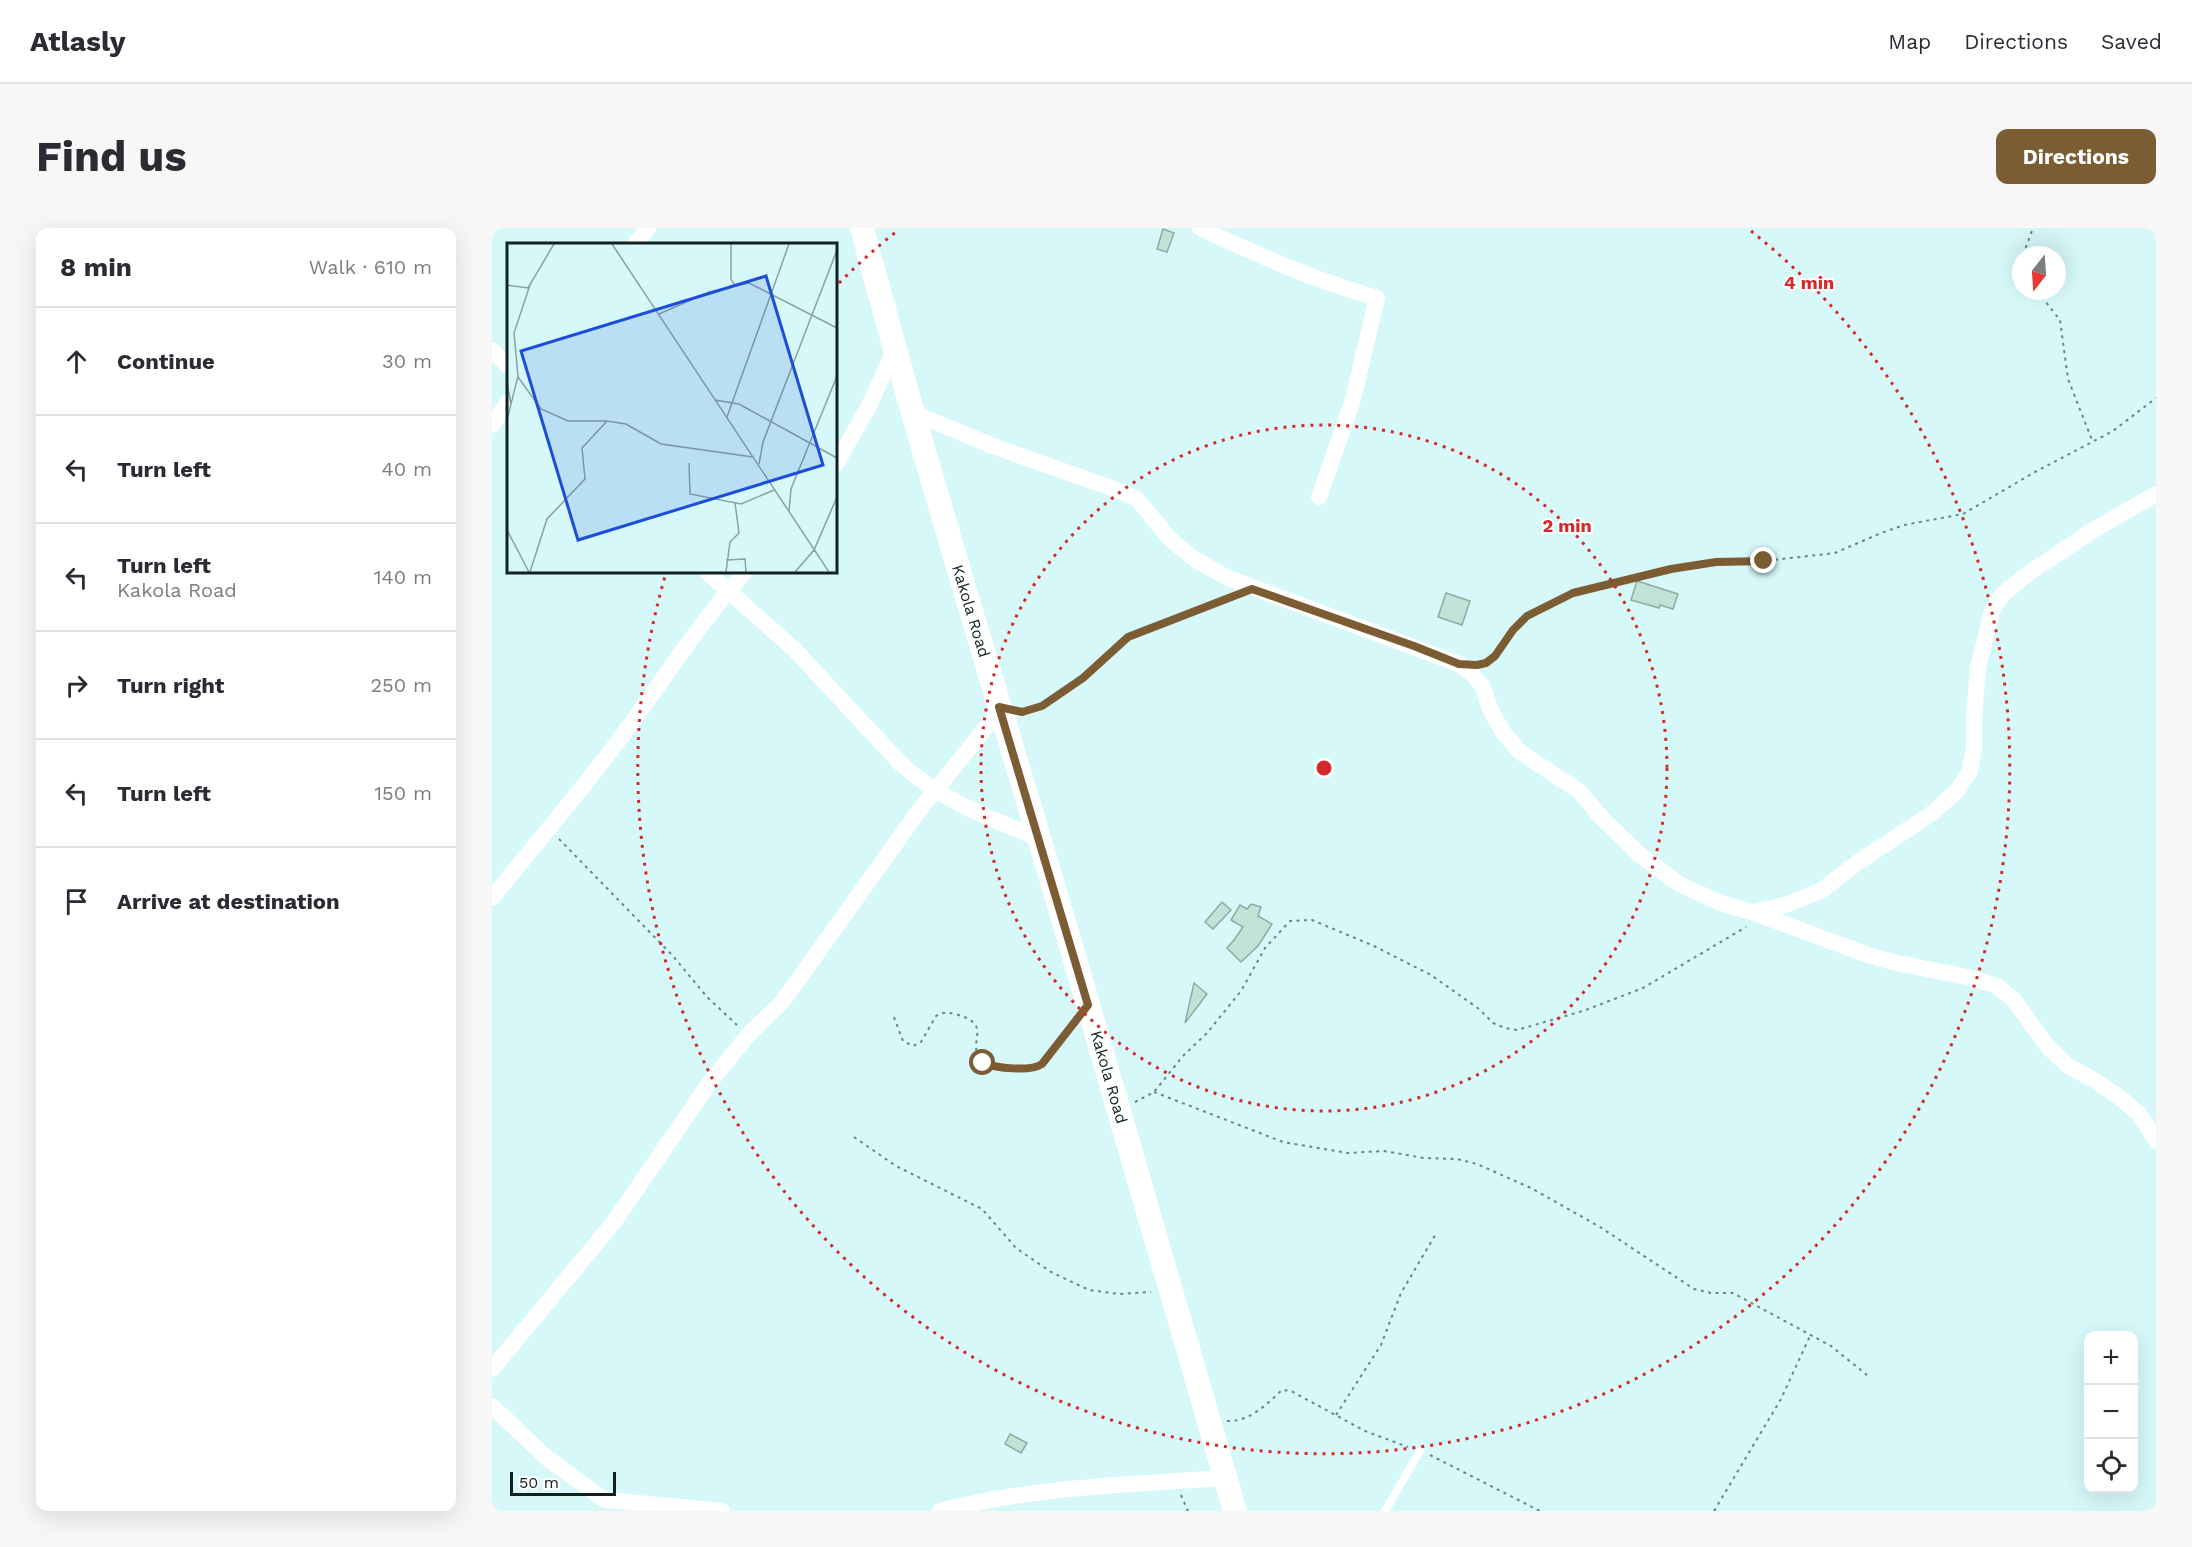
<!DOCTYPE html>
<html lang="en">
<head>
<meta charset="utf-8">
<style>
	:root { --surface:#fff; --page:#f7f7f7; --text:#2b2b33; --muted:#7c7c81; --line:#e1e1e2; --accent:#7c5c32 }
	body { margin:0; font-family:"Work Sans",sans-serif; background:var(--page); color:var(--text) }
	.controls { position:absolute; right:18px; bottom:18px; display:grid; overflow:hidden; border-radius:12px; box-shadow:0 6px 24px #0002 }
	.controls button { width:54px; height:54px; display:grid; place-items:center; padding:0; border:0; border-bottom:2px solid var(--line); background:var(--surface); color:var(--text); font:30px sans-serif }
	.compass { position:absolute; left:1520px; top:18px; width:54px; height:54px; border-radius:50%; background:var(--surface); box-shadow:0 6px 24px #0002; rotate:197deg }
	.scale { position:absolute; left:18px; bottom:15px; width:106px; box-sizing:border-box; padding-left:6px; border:3px solid #132020; border-top:0; font-size:16px; line-height:21px; white-space:nowrap; color:#132020; -webkit-text-stroke:4px #fefefe; paint-order:stroke }
	.stop { position:absolute; width:18px; height:18px; margin:-14px; border:4px solid #7c5c32; border-radius:50%; background:#fff }
	.stop.end { background:#7c5c32; border-color:#fff; box-shadow:0 2px 6px #0008 }
	.list { margin:0; padding:0; list-style:none }
	h2 { display:flex; justify-content:space-between; align-items:center; height:78px; margin:0; padding:0 24px; font-size:26px }
	h2 small { font-size:20px; font-weight:400; color:var(--muted) }
	.list li { display:grid; grid-template-columns:39px 1fr auto; gap:18px; align-items:center; box-sizing:border-box; height:108px; padding:0 24px; border-top:2px solid var(--line) }
	.list b { display:block; font-size:22px; white-space:nowrap }
	.list p { margin:0; font-size:20px; white-space:nowrap; color:var(--muted) }
	.list em { font-size:20px; font-style:normal; color:var(--muted) }
	.icon { flex:none; width:33px; height:33px; fill:none; stroke:currentColor; stroke-width:2; stroke-linecap:round; stroke-linejoin:round }
	.map { position:relative; flex:none; width:1664px; height:1283px; overflow:hidden; border-radius:12px }
	header { display:flex; align-items:center; gap:36px; box-sizing:border-box; height:84px; padding:0 30px; background:var(--surface); border-bottom:2px solid var(--line) }
	header strong { font-size:28px }
	nav { display:flex; gap:33px; margin-inline-start:auto; font-size:21px }
	.intro { display:flex; align-items:center; justify-content:space-between; box-sizing:border-box; height:144px; padding:0 36px }
	h1 { margin:0; font-size:42px }
	.button { padding:15px 27px; border-radius:12px; background:var(--accent); color:#fff; font-size:21px; font-weight:700 }
	main { display:flex; gap:36px; padding:0 36px }
	aside { flex:1; background:var(--surface); border-radius:12px; box-shadow:0 6px 24px #0002 }
	.map>svg:first-child { display:block }
	.building { fill:#c3e2d7; stroke:#8daba1; stroke-width:1.5 }
	.lines { fill:none; stroke-linecap:round; stroke-linejoin:round }
	.path { stroke:#6d8384; stroke-width:2; stroke-dasharray:3 4.5; stroke-linecap:butt }
	.service { stroke:#fff; stroke-width:8 }
	.minor { stroke:#fff; stroke-width:16 }
	.secondary { stroke:#fff; stroke-width:24 }
	.route { stroke:#7c5c32; stroke-width:8 }
	.ring { fill:none; stroke:#d62828; stroke-width:3; stroke-dasharray:3 6 }
	.labels { text-anchor:middle; dominant-baseline:central; stroke-width:4.5; stroke-linejoin:round; paint-order:stroke }
	.street-label { font-size:16px; fill:#132020; stroke:#fefefe }
	.inset-road { fill:none; stroke:#88a2a2; stroke-width:1.5 }
	.view { fill:#1d4ed8; fill-opacity:0.15; stroke:#1d4ed8; stroke-width:3 }
	.inset-edge { fill:none; stroke:#132020; stroke-width:3 }
	.centre { fill:#d62828; stroke:#fefefe; stroke-width:3 }
	.ring-label { font-size:18px; text-anchor:middle; font-weight:bold; fill:#d62828; stroke:#fefefe; stroke-width:4.5; stroke-linejoin:round; paint-order:stroke }
</style>
</head>
<body>
<header>
<strong>Atlasly</strong>
<nav><a>Map</a><a>Directions</a><a>Saved</a></nav>
</header>
<div class="intro"><h1>Find us</h1><a class="button">Directions</a></div>
<main>
<aside>
<h2>8 min<small>Walk · 610 m</small></h2>
<ul class="list">
<li><svg class="icon" aria-label="ahead" viewBox="0 0 24 24"><path d="M12 20V5M6 11l6-6 6 6"/></svg><div><b>Continue</b></div><em>30 m</em></li>
<li><svg class="icon" aria-label="left" viewBox="0 0 24 24"><path d="M17 20v-9H6M10 6l-5 5 5 5"/></svg><div><b>Turn left</b></div><em>40 m</em></li>
<li><svg class="icon" aria-label="left" viewBox="0 0 24 24"><path d="M17 20v-9H6M10 6l-5 5 5 5"/></svg><div><b>Turn left</b><p>Kakola Road</p></div><em>140 m</em></li>
<li><svg class="icon" aria-label="right" viewBox="0 0 24 24"><path d="M7 20v-9h11M14 6l5 5-5 5"/></svg><div><b>Turn right</b></div><em>250 m</em></li>
<li><svg class="icon" aria-label="left" viewBox="0 0 24 24"><path d="M17 20v-9H6M10 6l-5 5 5 5"/></svg><div><b>Turn left</b></div><em>150 m</em></li>
<li><svg class="icon" aria-label="arrive" viewBox="0 0 24 24"><path d="M6 21V4h12l-3 4 3 4H6"/></svg><div><b>Arrive at destination</b></div></li>
</ul>
</aside>
<div class="map">
<svg width="1664" height="1283" viewBox="0 0 1664 1283">
	<rect width="100%" height="100%" fill="#d6f8f9"/>
	<g class="building">
		<polygon points="671,1 682,5 675,24 665,21"/>
		<polygon points="1145,353 1186,366 1181,381 1168,377 1167,380 1139,372"/>
		<polygon points="954,365 978,373 970,397 946,389"/>
		<polygon points="730,674 739,682 721,701 713,694"/>
		<polygon points="759,676 769,679 766,688 780,696 766,718 749,734 735,720 742,712 751,699 739,692 748,677 755,681"/>
		<polygon points="702,755 715,766 693,795"/>
		<polygon points="518,1206 535,1215 529,1225 513,1216"/>
	</g>
	<g class="lines">
		<g class="path">
			<polyline points="1531,27 1541,0"/>
			<polyline points="1545,63 1568,92 1576,151 1600,212"/>
			<polyline points="991,436 1003,428 1021,402 1035,389 1081,365 1149,347 1224,334 1272,333 1343,325 1389,305 1412,297 1471,286 1543,244 1621,203 1664,170"/>
			<polyline points="528,483 550,478 565,468 591,450 636,409 741,368"/>
			<polyline points="67,611 181,728 215,769 245,797"/>
			<path d="M402 789 411 813 421 818 429 814 444 788C451 784 455 784 463 786 505 797 471 814 491 835 504 840 538 844 550 836L582 796"/>
			<polyline points="662,864 791,914 856,925 892,923 932,930 965,931 985,936 1039,960 1108,999 1202,1061 1219,1065 1241,1065 1339,1118 1375,1147"/>
			<polyline points="643,874 662,864 691,828 715,805 749,763 773,720 798,693 820,692 882,718 939,747 987,781 1001,795 1013,800 1025,802 1091,783 1151,760 1254,699"/>
			<polyline points="362,909 404,938 490,981 524,1020 559,1044 597,1062 627,1066 659,1064"/>
			<polyline points="844,1187 889,1117 909,1065 945,1004"/>
			<path d="M735 1193C757 1194 774 1177 790 1162L799 1163 873 1203 916 1219"/>
			<polyline points="938,1227 1048,1283"/>
			<polyline points="689,1267 696,1283"/>
			<polyline points="1222,1283 1289,1171 1318,1108"/>
		</g>
		<polyline class="service" points="893,1283 928,1223"/>
		<g class="minor">
			<path d="M708 0C766 27 824 53 885 70L860 175 827 269"/>
			<polyline points="143,16 156,0"/>
			<polyline points="0,122 16,138"/>
			<polyline points="421,185 501,218 628,263 645,271 679,312 704,332 736,350 967,436 980,446 991,459 998,481 1011,504 1028,524 1087,563 1110,590 1147,626 1187,656 1231,676 1260,684 1293,677 1330,662 1365,635 1439,586 1465,563 1478,543 1482,520 1482,490 1486,440 1500,383 1510,367 1534,347 1603,301 1664,266"/>
			<polyline points="0,197 16,174"/>
			<polyline points="344,236 378,176 402,122"/>
			<path d="M215 344 303 422 409 536C448 571 498 591 546 610"/>
			<path d="M0 670C41 619 84 569 124 516 167 459 205 397 253 344"/>
			<polyline points="1260,684 1376,727 1405,735 1480,750 1505,758 1522,772 1556,819 1576,838 1602,852 1631,872 1648,887 1664,913"/>
			<polyline points="0,1141 122,994 218,854 258,805 291,773 426,584 508,482"/>
			<polyline points="0,1178 55,1230 113,1272 230,1283"/>
			<path d="M448 1283C541 1259 638 1256 734 1250"/>
		</g>
		<path class="secondary" d="M370 0C435 245 511 486 582 728 636 913 688 1099 743 1283"/>
	</g>
	<g class="lines">
		<path class="route" d="M491 835C504 840 538 844 550 836L596 777 507 479 530 484 550 478 591 450 636 409 760 361 922 418 967 436 985 437 994 435 1003 428 1021 402 1035 388 1081 365 1179 341 1224 334 1272 333"/>
	</g>
	<g class="ring">
		<circle cx="832" cy="540" r="343"/>
		<path d="M347 55A686 686 0 0 1 405 3M1259 3A686 686 0 1 1 174 345"/>
	</g>
	<g class="labels">
		<g class="street-label">
			<text transform="translate(479 383) rotate(73)">Kakola Road</text>
			<text transform="translate(617 849) rotate(74)">Kakola Road</text>
		</g>
	</g>
	<g transform="translate(15 15)">
		<rect width="330" height="330" fill="#d6f8f9"/>
		<path class="inset-road" d="M105 1 322 329M224 1V36L228 43M0 42 21 45 47 1M152 71 202 49 242 40 330 85M11 134 34 166 61 178H100M0 140 4 161M208 157 232 161 330 215M220 174 282 1M0 177 11 133 7 90 23 42M182 220 183 251 234 261 267 247M252 221 256 199 330 7M282 268 284 246 330 133M0 287 22 329M219 317 238 316 239 329M23 329 40 276 78 236 75 205 100 178 119 181 154 201 246 214M219 329 223 299 232 290 228 260M288 329 307 307 330 254"/>
		<path class="view" d="M259 33 316 222 71 297 14 108Z"/>
		<rect width="330" height="330" class="inset-edge"/>
	</g>
	<circle cx="832" cy="540" r="9" class="centre"/>
	<g class="ring-label">
		<text x="1317" y="61">4 min</text>
		<text x="1075" y="304">2 min</text>
	</g>
</svg>
<div class="controls">
<button>+</button>
<button>−</button>
<button><svg class="icon" aria-label="locate" viewBox="0 0 24 24"><circle cx="12" cy="12" r="6"/><path d="M12 2v4M12 18v4M2 12h4M18 12h4"/></svg></button>
</div>
<svg class="compass" viewBox="-18 -18 36 36"><path d="M0-13l5 13h-10z" fill="#e53935"/><path d="M0 13l5-13h-10z" fill="#7c7c81"/></svg>
<div class="scale">50 m</div>
<div class="stop" style="left:491px;top:835px"></div>
<div class="stop end" style="left:1272px;top:333px"></div>
</div>
</main>
</body>
</html>
